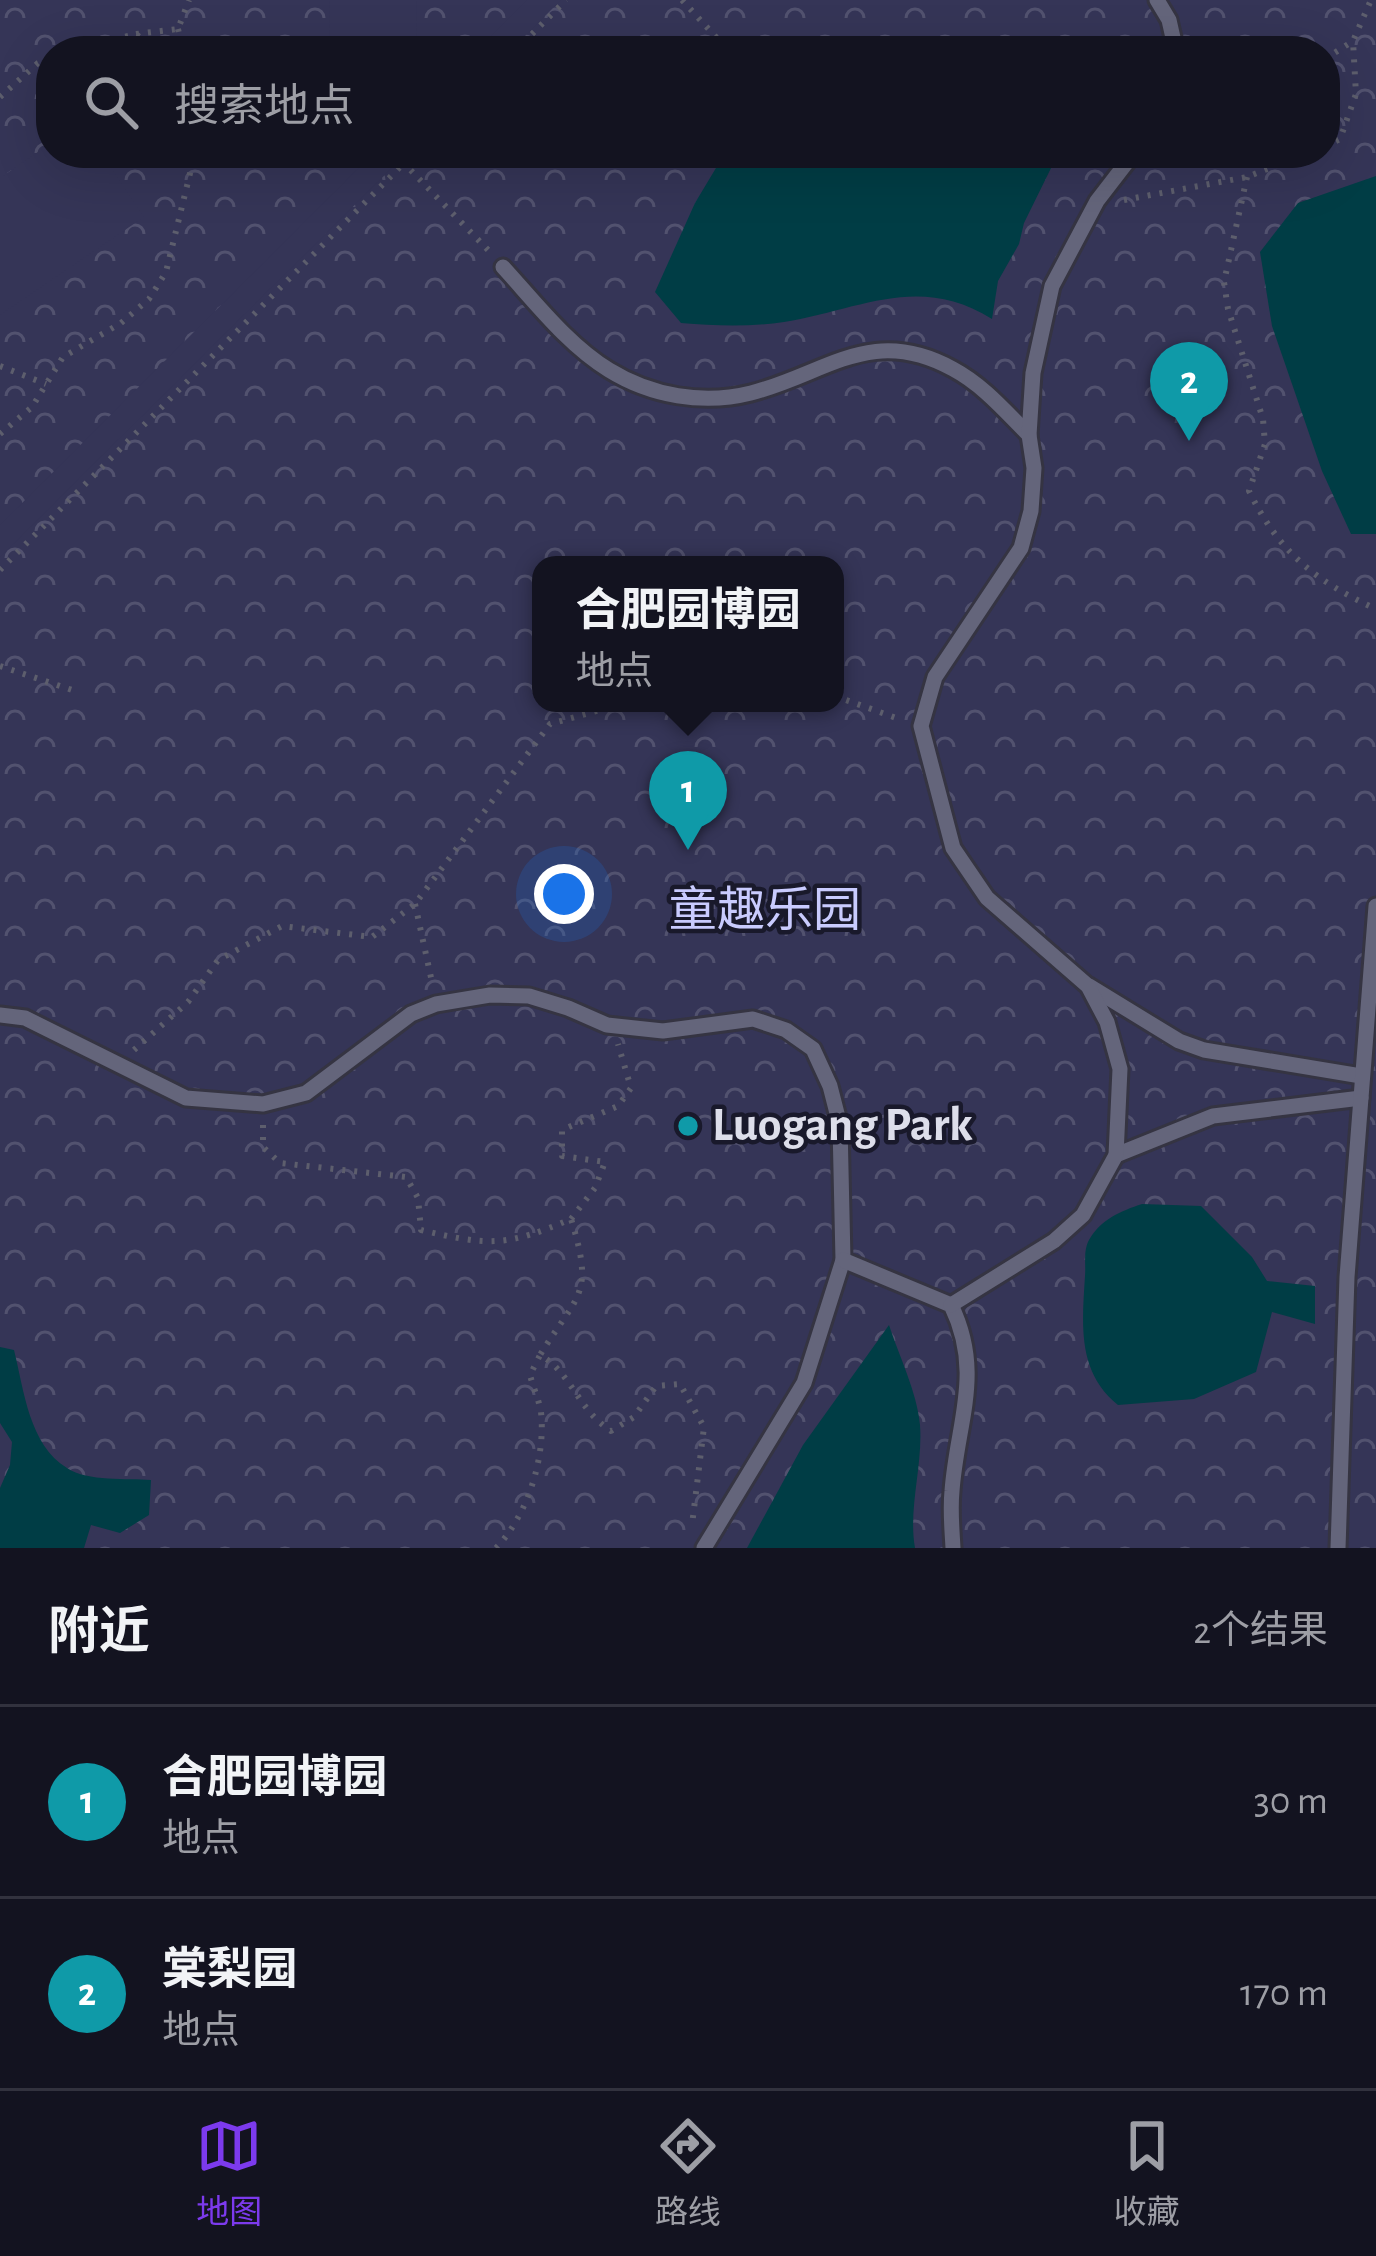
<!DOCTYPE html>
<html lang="zh">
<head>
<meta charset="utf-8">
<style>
	:root { --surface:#131320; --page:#1c1c29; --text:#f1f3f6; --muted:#9d9ea5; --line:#32323e; --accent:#7c3aed }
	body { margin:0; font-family:"Alegreya Sans","Noto Sans SC",sans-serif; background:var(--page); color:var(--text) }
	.you { position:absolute; left:564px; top:894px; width:42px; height:42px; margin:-30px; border:9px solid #fff; border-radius:50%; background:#1a73e8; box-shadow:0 0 0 18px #1a73e833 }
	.badge { display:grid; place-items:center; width:78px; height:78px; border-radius:50%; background:var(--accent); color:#fff; font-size:39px; font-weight:700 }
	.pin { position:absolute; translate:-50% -99px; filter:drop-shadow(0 3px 6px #0008) }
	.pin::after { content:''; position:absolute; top:63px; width:42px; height:36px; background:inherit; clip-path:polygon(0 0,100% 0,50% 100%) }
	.popup { position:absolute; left:532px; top:556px; width:312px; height:156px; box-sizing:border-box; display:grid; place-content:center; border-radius:24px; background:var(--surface); filter:drop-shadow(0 3px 9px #0005); font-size:39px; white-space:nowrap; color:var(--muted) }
	.popup b { font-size:45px; color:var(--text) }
	.popup::after { content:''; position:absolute; left:50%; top:100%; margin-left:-24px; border:24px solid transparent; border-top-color:var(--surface) }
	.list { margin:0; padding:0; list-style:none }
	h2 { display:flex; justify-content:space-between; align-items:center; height:156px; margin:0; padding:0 48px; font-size:51px }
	h2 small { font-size:39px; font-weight:400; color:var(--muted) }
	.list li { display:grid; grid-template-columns:78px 1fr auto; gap:36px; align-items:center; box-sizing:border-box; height:192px; padding:0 48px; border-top:3px solid var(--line) }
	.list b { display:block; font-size:45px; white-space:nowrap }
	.list p { margin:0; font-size:39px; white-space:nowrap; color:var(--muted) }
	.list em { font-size:39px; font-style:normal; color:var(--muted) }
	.icon { flex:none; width:66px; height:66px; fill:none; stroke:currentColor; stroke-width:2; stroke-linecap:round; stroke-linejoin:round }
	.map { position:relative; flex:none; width:1376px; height:1548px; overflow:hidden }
	.search { position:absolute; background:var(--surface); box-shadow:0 12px 48px #0002; left:36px; right:36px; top:36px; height:132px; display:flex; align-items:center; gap:30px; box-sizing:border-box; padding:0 42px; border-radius:48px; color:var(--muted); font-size:45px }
	.sheet { height:540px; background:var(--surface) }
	nav { display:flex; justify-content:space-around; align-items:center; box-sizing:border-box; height:168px; border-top:3px solid var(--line); background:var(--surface); font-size:33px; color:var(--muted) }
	nav a { display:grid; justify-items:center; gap:6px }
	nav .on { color:var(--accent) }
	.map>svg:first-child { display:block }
	.park { fill:url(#park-crowns); fill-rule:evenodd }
	.pitch { fill:#353557 }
	.water { fill:#003d45 }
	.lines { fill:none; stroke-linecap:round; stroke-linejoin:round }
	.service-casing { stroke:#353442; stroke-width:21 }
	.path { stroke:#5d5e6d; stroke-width:6; stroke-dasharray:3 9; stroke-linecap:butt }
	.service { stroke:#64657b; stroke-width:15 }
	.culture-dot { fill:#0f9aa8; stroke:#19192b; stroke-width:4.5 }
	.labels { text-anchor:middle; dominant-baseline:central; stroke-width:9; stroke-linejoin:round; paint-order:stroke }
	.park-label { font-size:48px; fill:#c9cbfe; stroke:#19192b }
	.poi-label { font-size:48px; font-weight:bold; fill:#dddeea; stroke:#19192b; text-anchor:start }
</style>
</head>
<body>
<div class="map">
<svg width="1376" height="1548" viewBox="0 0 1376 1548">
	<defs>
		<pattern id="park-crowns" width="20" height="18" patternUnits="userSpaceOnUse" patternTransform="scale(3)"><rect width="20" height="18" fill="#353557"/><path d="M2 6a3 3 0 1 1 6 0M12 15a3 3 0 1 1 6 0" fill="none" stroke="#52526f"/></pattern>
	</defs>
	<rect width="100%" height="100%" fill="#19192b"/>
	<path class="park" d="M0 0H1376V1548H0ZM51 51H1325V153H51ZM541 565H835V703H541Z"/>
	<g class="pitch">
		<polygon points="330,0 417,0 416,51 329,51"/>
		<polygon points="527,0 561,0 510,51 476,51"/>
		<polygon points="51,143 51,153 101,153 144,217 0,315 0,178"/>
		<polygon points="374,153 407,153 0,557 0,525"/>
	</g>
	<g class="water">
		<path d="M725 153H1052L1054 162 1024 223 1019 244 998 281 992 319C919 273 859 310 784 322 749 327 716 326 681 323L655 292 695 203Z"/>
		<polygon points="1376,176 1376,534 1351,534 1322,471 1272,326 1260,252 1298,203"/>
		<path d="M1142 1204 1201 1206 1252 1257 1267 1281 1315 1286V1324L1272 1312 1256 1372 1194 1399 1118 1405C1077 1372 1082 1325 1085 1276 1086 1264 1083 1251 1089 1240 1101 1219 1121 1211 1142 1204Z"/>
		<path d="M889 1325C899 1356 917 1392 920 1425 923 1466 908 1508 915 1548H747L803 1445Z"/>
		<path d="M0 1347 14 1350C24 1390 29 1445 67 1468 88 1482 127 1478 151 1480L149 1515 120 1533 91 1525 84 1548H0V1488L10 1465 12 1442 0 1423Z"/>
	</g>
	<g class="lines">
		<defs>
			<g id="service">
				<polyline points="1157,0 1169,20 1176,51"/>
				<path d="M503 267C535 302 568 345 609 370 651 396 703 405 751 393 826 374 871 324 953 369 983 385 1005 411 1029 435"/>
				<polyline points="1089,986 1179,1041 1204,1050 1361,1076"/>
				<polyline points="0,1015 25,1018 186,1098 263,1104 306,1093 411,1014 436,1004 490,995 529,996 568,1008 607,1025 663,1031 753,1019 786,1030 813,1049 830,1086 840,1125 843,1260 804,1383 704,1548"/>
				<polyline points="1116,1155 1213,1116 1361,1098"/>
				<path d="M843 1260 951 1305C984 1373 957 1422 952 1491 950 1510 952 1529 953 1548"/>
				<polyline points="951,1305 1054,1241 1083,1215 1116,1155 1120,1069 1107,1022 1088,986 987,898 953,848 921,726 935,677 1021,548 1031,511 1034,468 1029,435 1033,373 1052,286 1097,201 1134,153"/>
				<polyline points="1338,1548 1347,1277 1376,906"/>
			</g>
		</defs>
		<use href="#service" class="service-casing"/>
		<g class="path">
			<polyline points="682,0 725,47"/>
			<polyline points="178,29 183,51"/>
			<polyline points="136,34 178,29 189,0"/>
			<polyline points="67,51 136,34 157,51"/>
			<polyline points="515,51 566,0"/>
			<polyline points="1325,59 1353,41 1371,0"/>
			<polyline points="0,97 38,63 51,58"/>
			<polyline points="1325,146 1340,139 1356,94 1353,41"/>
			<polyline points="394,153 489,251"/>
			<path d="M1247 177 1224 282 1228 309 1263 419 1265 444 1249 491C1279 552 1315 581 1376 609"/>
			<polyline points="1124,200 1247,177 1307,153"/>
			<polyline points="0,366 46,384"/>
			<polyline points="0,434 32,407 63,357 121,323 149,299 166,272 195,153"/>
			<polyline points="0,570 414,153"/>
			<polyline points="0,666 78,692"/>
			<polyline points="835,696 899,719"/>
			<polyline points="415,904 432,982"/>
			<polyline points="134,1050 188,1002 218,960 282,926 372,937 415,904 550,724 625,703"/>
			<path d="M263 1125V1147L280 1163 406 1177 418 1198 421 1230C488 1246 506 1247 571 1219 595 1296 578 1293 540 1355"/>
			<polyline points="571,1219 595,1188 605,1162 562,1156 562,1130 618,1106 631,1088 618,1044"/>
			<path d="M496 1548C527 1516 546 1458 541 1412 539 1400 533 1387 530 1375L540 1355C571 1372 578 1410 611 1431L634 1417 656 1386 680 1384 704 1427 692 1525"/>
		</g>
		<use href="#service" class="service"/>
	</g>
	<circle class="culture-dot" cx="688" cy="1126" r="12"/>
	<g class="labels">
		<g class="park-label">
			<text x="765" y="912">童趣乐园</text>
		</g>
		<g class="poi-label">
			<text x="712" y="1126">Luogang Park</text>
		</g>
	</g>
</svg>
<div class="you"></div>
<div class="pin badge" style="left:688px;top:850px;background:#0f9aa8">1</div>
<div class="popup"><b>合肥园博园</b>地点</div>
<div class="pin badge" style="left:1189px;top:441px;background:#0f9aa8">2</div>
<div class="search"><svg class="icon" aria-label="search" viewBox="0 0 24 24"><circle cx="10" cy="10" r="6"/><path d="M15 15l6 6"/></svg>搜索地点</div>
</div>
<section class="sheet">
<h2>附近<small>2个结果</small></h2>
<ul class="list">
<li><span class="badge" style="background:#0f9aa8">1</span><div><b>合肥园博园</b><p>地点</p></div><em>30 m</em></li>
<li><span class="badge" style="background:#0f9aa8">2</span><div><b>棠梨园</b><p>地点</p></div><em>170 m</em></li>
</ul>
</section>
<nav>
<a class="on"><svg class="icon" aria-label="map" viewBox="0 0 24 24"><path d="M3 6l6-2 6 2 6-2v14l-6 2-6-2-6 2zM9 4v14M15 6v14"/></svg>地图</a>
<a><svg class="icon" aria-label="directions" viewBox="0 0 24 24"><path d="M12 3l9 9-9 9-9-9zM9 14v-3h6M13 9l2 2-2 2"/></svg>路线</a>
<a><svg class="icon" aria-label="saved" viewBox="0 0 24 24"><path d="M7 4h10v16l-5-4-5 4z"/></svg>收藏</a>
</nav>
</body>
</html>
